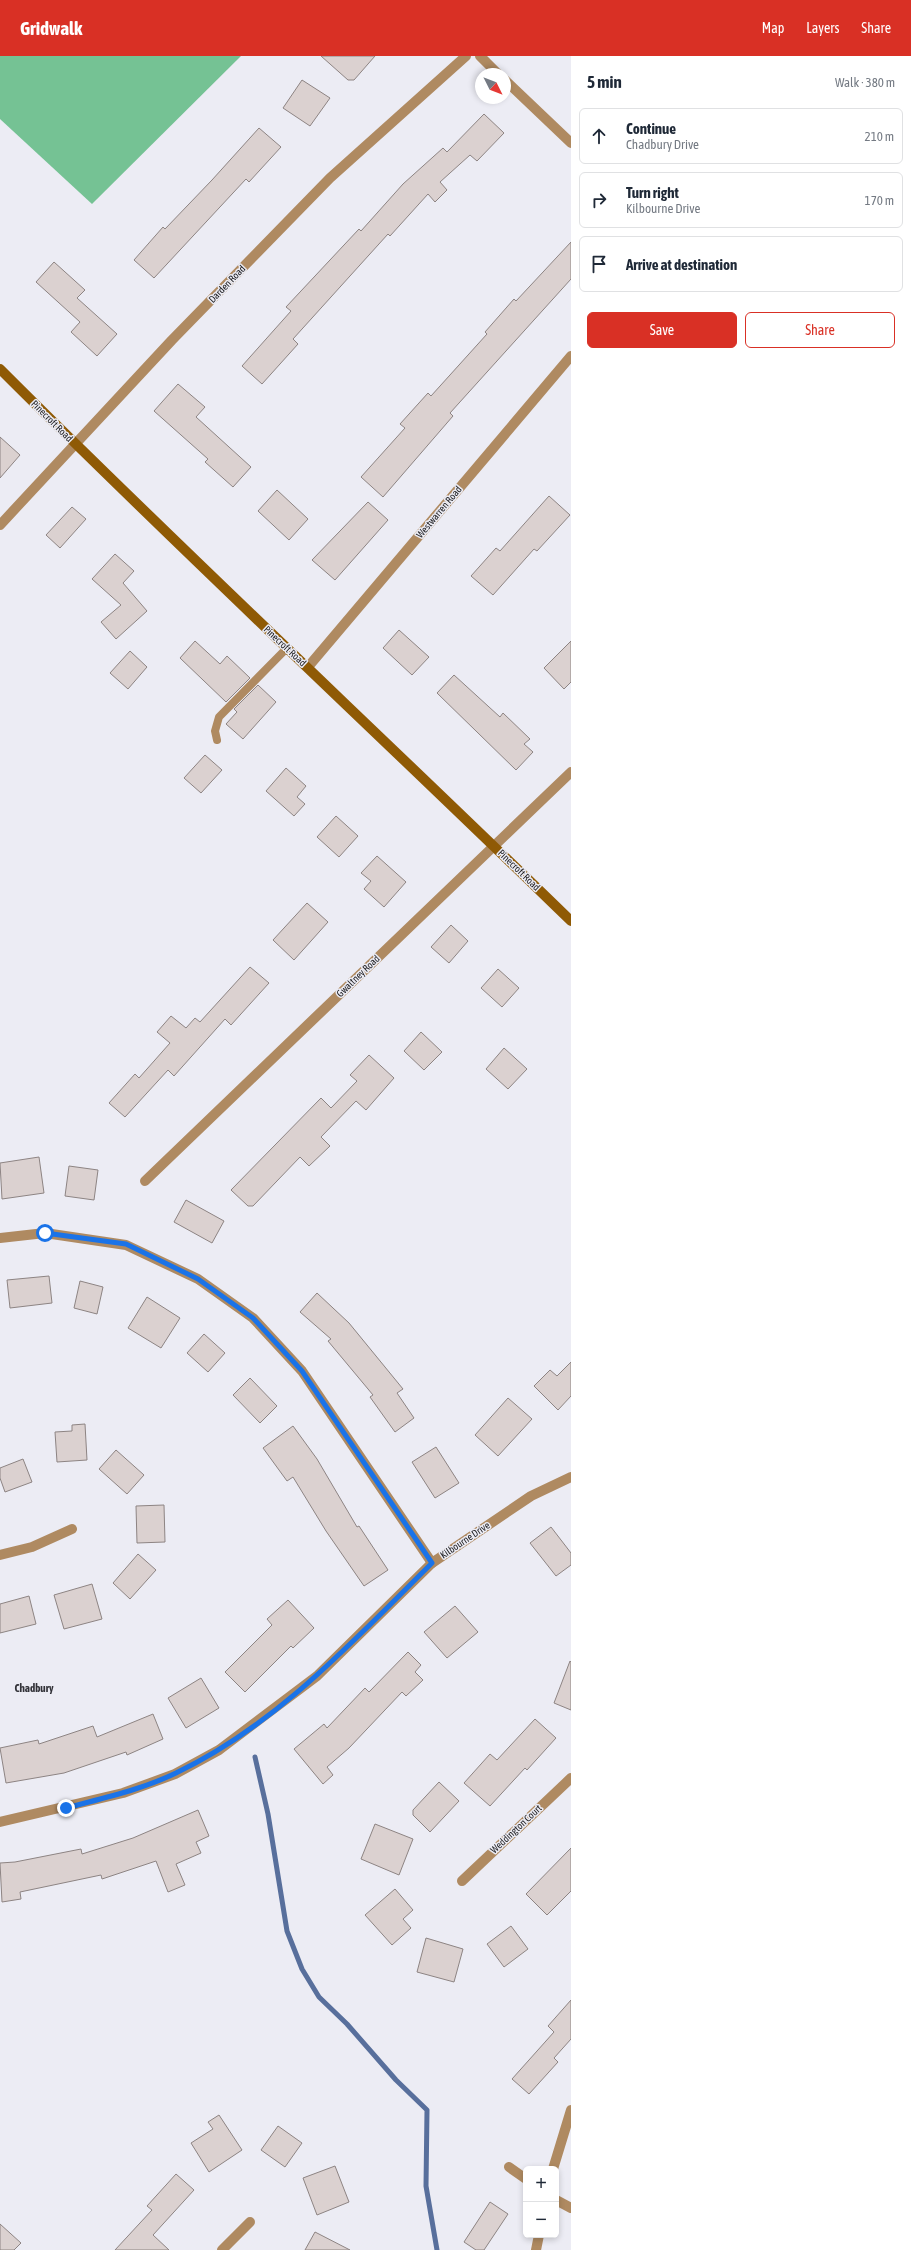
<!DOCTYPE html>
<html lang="en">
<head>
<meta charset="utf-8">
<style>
	:root { --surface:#fff; --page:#f2f2f3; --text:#1f2937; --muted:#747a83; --line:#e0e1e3; --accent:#d93025 }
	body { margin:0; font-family:"Asap Condensed",sans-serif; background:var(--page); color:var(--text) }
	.controls { position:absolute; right:12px; bottom:12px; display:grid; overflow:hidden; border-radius:6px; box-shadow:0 2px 6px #0003 }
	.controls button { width:36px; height:36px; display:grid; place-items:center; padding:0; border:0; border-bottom:1px solid var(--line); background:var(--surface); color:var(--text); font:20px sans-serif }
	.compass { position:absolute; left:475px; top:12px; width:36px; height:36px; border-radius:50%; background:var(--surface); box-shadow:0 2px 6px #0003; rotate:132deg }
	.stop { position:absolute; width:12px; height:12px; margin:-9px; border:3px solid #1a73e8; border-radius:50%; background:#fff }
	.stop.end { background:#1a73e8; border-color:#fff; box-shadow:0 1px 4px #0008 }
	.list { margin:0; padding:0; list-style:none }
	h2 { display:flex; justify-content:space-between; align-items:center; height:52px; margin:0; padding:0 16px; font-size:17px }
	h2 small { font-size:13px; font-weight:400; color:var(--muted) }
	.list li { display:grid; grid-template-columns:26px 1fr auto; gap:12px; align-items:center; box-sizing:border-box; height:56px; margin:0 8px 8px; padding:0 8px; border:1px solid var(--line); border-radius:6px }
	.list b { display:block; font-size:15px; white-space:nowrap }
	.list p { margin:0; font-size:13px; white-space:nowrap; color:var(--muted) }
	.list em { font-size:13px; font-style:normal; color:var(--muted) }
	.actions { display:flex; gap:8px; padding:12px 16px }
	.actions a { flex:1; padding:9px 0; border:1px solid var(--accent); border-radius:6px; text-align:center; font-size:14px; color:var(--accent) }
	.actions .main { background:var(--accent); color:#fff }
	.icon { flex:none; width:22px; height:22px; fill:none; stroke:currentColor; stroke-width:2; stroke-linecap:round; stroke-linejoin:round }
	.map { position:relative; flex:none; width:571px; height:2194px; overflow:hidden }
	header { display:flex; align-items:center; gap:24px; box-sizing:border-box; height:56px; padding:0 20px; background:var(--accent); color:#fff }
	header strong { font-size:19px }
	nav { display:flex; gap:22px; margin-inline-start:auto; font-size:14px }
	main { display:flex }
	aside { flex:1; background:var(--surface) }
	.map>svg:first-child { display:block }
	.forest { fill:#75c294 }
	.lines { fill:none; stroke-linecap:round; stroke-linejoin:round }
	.stream { stroke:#586f9c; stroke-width:5 }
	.building { fill:#dbd1d0; stroke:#8d8483 }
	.lane { stroke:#af8a61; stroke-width:8 }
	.street { stroke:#af8a61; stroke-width:10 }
	.secondary { stroke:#8f5a05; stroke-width:10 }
	.route { stroke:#1a73e8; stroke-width:5 }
	.labels { text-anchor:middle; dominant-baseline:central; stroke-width:3; stroke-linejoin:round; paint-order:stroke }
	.street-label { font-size:10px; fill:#222225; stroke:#ececf4 }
	.neighbourhood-label { font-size:11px; font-weight:bold; fill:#323238; stroke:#ececf4 }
</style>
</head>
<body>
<header>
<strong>Gridwalk</strong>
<nav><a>Map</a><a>Layers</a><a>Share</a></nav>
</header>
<main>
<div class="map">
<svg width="571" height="2194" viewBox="0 0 571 2194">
	<rect width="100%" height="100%" fill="#ececf4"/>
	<polygon class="forest" points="0,0 241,0 92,148 0,63"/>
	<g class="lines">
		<polyline class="stream" points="255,1701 268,1758 287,1875 302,1913 319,1941 347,1968 396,2024 427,2054 426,2130 437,2194"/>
	</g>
	<g class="building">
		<polygon points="321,0 375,0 354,24 348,24"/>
		<polygon points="302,24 330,42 310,70 283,52"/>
		<polygon points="484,58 504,77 477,105 470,99 440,126 447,134 435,146 428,138 390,180 388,178 293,283 298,288 262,328 242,310 291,255 286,251 359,173 361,175 403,128 443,92 447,96"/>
		<polygon points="259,72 281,91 249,126 246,123 154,222 134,204 163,171 165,173 212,124"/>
		<polygon points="571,186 571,223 450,357 453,360 383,441 361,421 405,372 400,368 428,337 431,340 487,278 485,276 514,243 516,245"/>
		<polygon points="54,206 85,234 77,242 117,278 97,300 71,276 80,266 36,226"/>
		<polygon points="178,328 205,351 196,361 251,411 233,431 205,406 208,403 154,355"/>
		<polygon points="0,381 20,399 0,422"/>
		<polygon points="277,434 308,463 289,484 258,455"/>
		<polygon points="549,440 570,459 537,495 534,493 493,539 471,520 496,492 500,495"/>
		<polygon points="368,446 388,464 335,524 312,504"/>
		<polygon points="72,451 86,463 60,492 46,479"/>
		<polygon points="115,498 134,515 123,527 147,555 116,583 101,566 121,549 92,523"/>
		<polygon points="399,574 429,601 412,619 383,592"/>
		<polygon points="195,585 220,608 227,600 250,622 226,646 180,602"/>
		<polygon points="571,585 571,626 564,633 544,612"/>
		<polygon points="130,595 147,611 128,633 110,617"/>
		<polygon points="454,619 500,661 503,657 530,683 524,688 533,696 516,714 437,637"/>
		<polygon points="258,629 276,646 243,683 226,668 237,656 234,653"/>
		<polygon points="205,699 222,714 201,737 184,722"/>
		<polygon points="286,712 306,730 297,741 305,748 294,760 266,735"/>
		<polygon points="336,760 358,780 339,801 317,781"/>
		<polygon points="377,800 406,826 384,851 364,833 371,825 361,817"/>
		<polygon points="307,847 328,866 294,904 273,884"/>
		<polygon points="451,869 468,885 449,907 431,891"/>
		<polygon points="250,911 269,927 231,969 225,963 174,1020 168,1014 125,1061 109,1047 135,1018 139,1022 170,987 157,976 171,960 186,972 195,962 200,966"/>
		<polygon points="498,913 519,932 502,951 481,932"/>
		<polygon points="421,976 442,996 424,1014 404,995"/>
		<polygon points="504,992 527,1013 508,1033 486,1013"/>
		<polygon points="369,999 394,1022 366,1054 356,1045 321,1081 330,1090 309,1110 300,1101 253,1150 248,1150 231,1134 321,1042 331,1052 357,1025 350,1019"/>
		<polygon points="39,1101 44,1137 2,1143 0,1107"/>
		<polygon points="69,1110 98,1114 94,1144 65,1140"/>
		<polygon points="186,1144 224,1165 212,1187 174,1166"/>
		<polygon points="49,1220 52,1247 10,1252 7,1224"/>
		<polygon points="80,1225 103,1231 97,1258 74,1252"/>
		<polygon points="317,1237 349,1267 403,1333 397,1337 414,1362 395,1376 370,1341 373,1339 328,1285 331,1283 300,1256"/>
		<polygon points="147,1241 180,1262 161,1292 128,1272"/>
		<polygon points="204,1278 225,1297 208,1316 187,1297"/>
		<polygon points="571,1306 571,1340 558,1354 534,1330 550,1314 557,1320"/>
		<polygon points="250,1322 277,1350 260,1367 233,1339"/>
		<polygon points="508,1342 532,1363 498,1400 475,1379"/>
		<polygon points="85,1368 87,1404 57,1406 55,1376 72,1375 72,1369"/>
		<polygon points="293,1370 317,1403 357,1471 359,1470 388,1514 364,1530 326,1475 293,1421 287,1425 263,1392"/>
		<polygon points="436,1391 459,1427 435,1442 412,1406"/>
		<polygon points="116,1394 144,1419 127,1438 99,1413"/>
		<polygon points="23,1403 32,1426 5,1436 0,1422 0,1412"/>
		<polygon points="164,1449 165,1486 137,1487 136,1450"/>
		<polygon points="551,1471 571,1497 571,1509 556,1520 530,1487"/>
		<polygon points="138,1498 156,1514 130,1543 113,1527"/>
		<polygon points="92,1528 102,1563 64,1573 54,1539"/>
		<polygon points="29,1540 36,1568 0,1577 0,1548"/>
		<polygon points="288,1544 314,1572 293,1592 291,1590 245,1636 225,1616 272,1569 267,1563"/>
		<polygon points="455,1550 478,1576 447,1602 424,1576"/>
		<polygon points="408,1596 421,1609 415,1616 423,1624 406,1640 402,1636 349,1692 327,1711 333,1719 323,1728 294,1693 324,1668 327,1672 365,1632 369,1636"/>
		<polygon points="570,1605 571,1606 571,1654 554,1647"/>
		<polygon points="201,1622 219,1652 186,1672 168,1642"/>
		<polygon points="153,1658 163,1683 127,1699 126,1696 64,1717 6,1727 0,1692 38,1684 39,1688 93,1670 97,1681"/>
		<polygon points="535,1663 556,1682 527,1714 525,1712 490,1750 464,1727 490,1698 497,1704"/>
		<polygon points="439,1726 459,1745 430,1776 413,1759 413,1754"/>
		<polygon points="198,1754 209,1780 196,1786 201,1797 176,1808 185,1829 168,1836 156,1805 102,1823 101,1819 20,1836 21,1843 2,1846 0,1807 15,1806 81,1793 82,1798 133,1782"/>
		<polygon points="375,1768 413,1783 399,1819 361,1803"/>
		<polygon points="571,1792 571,1835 547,1859 526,1838"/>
		<polygon points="395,1833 413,1854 403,1863 411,1872 392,1889 365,1859"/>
		<polygon points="511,1870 528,1893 504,1911 487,1888"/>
		<polygon points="426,1882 463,1893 454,1926 417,1916"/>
		<polygon points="571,1944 571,1983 554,2002 558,2006 529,2038 512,2023 554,1976 548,1970"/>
		<polygon points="219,2059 242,2094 209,2116 191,2087 213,2073 208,2066"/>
		<polygon points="278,2070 302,2087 285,2111 261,2094"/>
		<polygon points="335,2110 349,2146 317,2159 303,2122"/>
		<polygon points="176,2118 194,2134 153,2179 169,2194 115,2194 152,2154 147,2150"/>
		<polygon points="490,2146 508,2158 484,2194 476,2194 464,2186"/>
		<polygon points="0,2168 21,2187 14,2194 0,2194"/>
		<polygon points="315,2176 350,2194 305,2194"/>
	</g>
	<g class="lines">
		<polyline class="lane" points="217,684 215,675 219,661 287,592"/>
		<g class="street">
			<polyline points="480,0 498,18"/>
			<polyline points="505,24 571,87"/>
			<polyline points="0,469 172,284 330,122 466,0"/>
			<polyline points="308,611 571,300"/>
			<polyline points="145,1125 571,716"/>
			<polyline points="0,1182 45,1177 126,1189 198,1223 253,1262 302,1315 432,1507"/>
			<polyline points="0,1499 32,1491 72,1473"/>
			<polyline points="0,1766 123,1737 175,1718 219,1694 317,1620 432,1507 531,1440 571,1421"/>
			<polyline points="462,1825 571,1722"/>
			<polyline points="509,2111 526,2123"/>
			<polyline points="553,2113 571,2054"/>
			<polyline points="556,2144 571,2152"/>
			<polyline points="222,2194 250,2166"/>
			<polyline points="536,2194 539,2179"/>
		</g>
		<path class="secondary" d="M0 313C187 500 381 680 571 865"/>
	</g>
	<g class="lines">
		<path class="route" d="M45 1177 126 1188 198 1223 253 1262 302 1315 432 1507C354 1584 277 1669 176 1717 141 1734 103 1742 66 1752"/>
	</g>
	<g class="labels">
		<g class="street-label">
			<text transform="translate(227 228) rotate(-46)">Darden Road</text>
			<text transform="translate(52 365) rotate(45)">Pinecroft Road</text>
			<text transform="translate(439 456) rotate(-50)">Westwarren Road</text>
			<text transform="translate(285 590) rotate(43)">Pinecroft Road</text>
			<text transform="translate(519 814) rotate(44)">Pinecroft Road</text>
			<text transform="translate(358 920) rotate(-44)">Gwaltney Road</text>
			<text transform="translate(465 1484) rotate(-34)">Kilbourne Drive</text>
			<text transform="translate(516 1773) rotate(-43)">Weddington Court</text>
		</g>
		<g class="neighbourhood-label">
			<text x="34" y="1632">Chadbury</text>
		</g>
	</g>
</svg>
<div class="controls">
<button>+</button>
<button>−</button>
</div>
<svg class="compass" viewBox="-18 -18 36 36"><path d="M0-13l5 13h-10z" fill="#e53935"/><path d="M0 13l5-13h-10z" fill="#747a83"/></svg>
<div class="stop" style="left:45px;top:1177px"></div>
<div class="stop end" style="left:66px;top:1752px"></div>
</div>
<aside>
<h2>5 min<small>Walk · 380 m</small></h2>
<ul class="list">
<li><svg class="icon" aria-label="ahead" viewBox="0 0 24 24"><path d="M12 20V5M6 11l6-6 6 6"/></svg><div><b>Continue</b><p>Chadbury Drive</p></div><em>210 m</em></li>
<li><svg class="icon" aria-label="right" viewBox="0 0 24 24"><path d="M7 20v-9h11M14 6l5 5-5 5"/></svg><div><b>Turn right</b><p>Kilbourne Drive</p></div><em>170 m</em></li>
<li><svg class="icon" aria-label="arrive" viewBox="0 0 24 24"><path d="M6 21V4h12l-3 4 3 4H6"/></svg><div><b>Arrive at destination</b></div></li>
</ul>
<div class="actions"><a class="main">Save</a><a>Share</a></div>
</aside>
</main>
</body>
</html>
